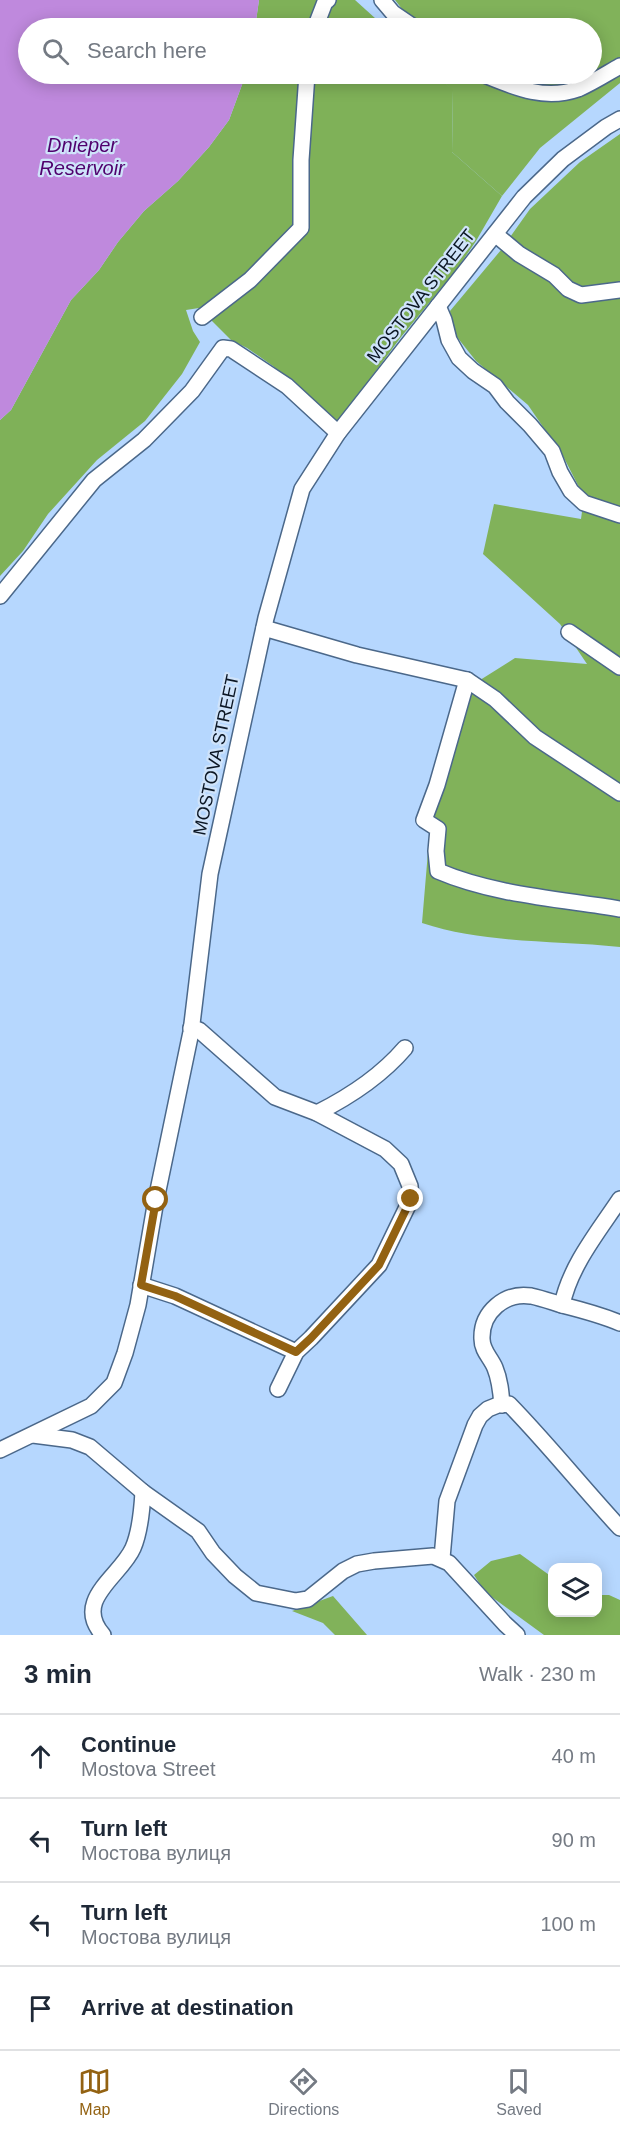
<!DOCTYPE html>
<html lang="en">
<head>
<meta charset="utf-8">
<style>
	:root { --surface:#fff; --page:#f6f6f7; --text:#1f2937; --muted:#747a83; --line:#e0e1e3; --accent:#936212 }
	body { margin:0; font-family:Helvetica,sans-serif; background:var(--page); color:var(--text) }
	.controls { position:absolute; right:18px; bottom:18px; display:grid; overflow:hidden; border-radius:12px; box-shadow:0 3px 15px #0003 }
	.controls button { width:54px; height:54px; display:grid; place-items:center; padding:0; border:0; border-bottom:2px solid var(--line); background:var(--surface); color:var(--text); font:30px sans-serif }
	.stop { position:absolute; width:18px; height:18px; margin:-14px; border:4px solid #936212; border-radius:50%; background:#fff }
	.stop.end { background:#936212; border-color:#fff; box-shadow:0 2px 6px #0008 }
	.list { margin:0; padding:0; list-style:none }
	h2 { display:flex; justify-content:space-between; align-items:center; height:78px; margin:0; padding:0 24px; font-size:26px }
	h2 small { font-size:20px; font-weight:400; color:var(--muted) }
	.list li { display:grid; grid-template-columns:39px 1fr auto; gap:18px; align-items:center; box-sizing:border-box; height:84px; padding:0 24px; border-top:2px solid var(--line) }
	.list b { display:block; font-size:22px; white-space:nowrap }
	.list p { margin:0; font-size:20px; white-space:nowrap; color:var(--muted) }
	.list em { font-size:20px; font-style:normal; color:var(--muted) }
	.icon { flex:none; width:33px; height:33px; fill:none; stroke:currentColor; stroke-width:2; stroke-linecap:round; stroke-linejoin:round }
	.map { position:relative; flex:none; width:620px; height:1635px; overflow:hidden }
	.search { position:absolute; background:var(--surface); box-shadow:0 3px 15px #0003; left:18px; right:18px; top:18px; height:66px; display:flex; align-items:center; gap:15px; box-sizing:border-box; padding:0 21px; border-radius:33px; color:var(--muted); font-size:22px }
	.sheet { height:414px; background:var(--surface) }
	nav { display:flex; justify-content:space-around; align-items:center; box-sizing:border-box; height:84px; border-top:2px solid var(--line); background:var(--surface); font-size:16px; color:var(--muted) }
	nav a { display:grid; justify-items:center; gap:3px }
	nav .on { color:var(--accent) }
	.map>svg:first-child { display:block }
	.green { fill:#81b25a }
	.forest { fill:#7fb158 }
	.water { fill:#bf89dd }
	.lines { fill:none; stroke-linecap:round; stroke-linejoin:round }
	.minor-casing { stroke:#4b688a; stroke-width:18 }
	.minor { stroke:#fff; stroke-width:15 }
	.route { stroke:#936212; stroke-width:8 }
	.labels { text-anchor:middle; dominant-baseline:central; stroke-width:4.5; stroke-linejoin:round; paint-order:stroke }
	.street-label { font-size:18px; fill:#0b1624; stroke:#cfe3fa }
	.water-label { font-size:20px; font-style:italic; fill:#50016d; stroke:#cfe3fa }
</style>
</head>
<body>
<div class="map">
<svg width="620" height="1635" viewBox="0 0 620 1635">
	<rect width="100%" height="100%" fill="#b6d7fe"/>
	<g class="green">
		<polygon points="395,0 620,0 620,83 540,148 502,196 452,152 453,91 435,74 592,74 592,28 395,28 402,9"/>
		<path d="M620 134V947C554 940 486 944 422 923L431 816 469 687 515 658 587 664 560 624 483 554 494 504 581 519 584 497 563 456 528 405 476 361 453 332 450 311 501 250 530 209 580 162Z"/>
		<polygon points="333,1596 367,1635 335,1635 323,1623 292,1611"/>
	</g>
	<g class="forest">
		<polygon points="259,0 355,0 386,28 255,28"/>
		<polygon points="246,74 435,74 453,90 452,152 502,196 476,241 457,269 401,337 338,422 273,366 247,348 231,340 199,308 186,310 193,331 200,342 182,374 145,421 97,460 48,514 23,551 0,576 0,420 11,410 71,300 99,270 118,242 144,211 178,181 209,147 229,120"/>
		<polygon points="520,1554 552,1577 552,1612 598,1612 598,1595 609,1595 620,1600 620,1635 544,1635 485,1592 474,1575 491,1561"/>
	</g>
	<polygon class="water" points="0,0 259,0 255,28 28,28 28,74 246,74 229,120 209,147 178,181 144,211 118,242 99,270 71,300 11,410 0,420"/>
	<g class="lines">
		<defs>
			<g id="minor">
				<polyline points="382,0 393,13 415,28"/>
				<polyline points="315,28 325,2 328,0"/>
				<path d="M482 74C514 87 544 101 578 89 592 83 606 74 620 66"/>
				<polyline points="495,234 519,254 554,275 568,289 581,295 620,290"/>
				<polyline points="438,306 444,320 449,340 459,358 473,371 495,386 507,402 530,425 552,451 560,472 571,491 584,503 620,515"/>
				<polyline points="202,317 250,280 301,228 301,160 307,74"/>
				<polyline points="0,596 94,480 144,440 192,391 223,348 231,349 287,386 338,433"/>
				<polyline points="264,628 357,655 467,680 495,699 535,737 620,793"/>
				<polyline points="569,632 620,667"/>
				<path d="M467 680 437 785 424 820 438 829 436 851 438 871C494 895 560 899 620 909"/>
				<polyline points="191,1028 199,1030 275,1097 317,1113 385,1149 401,1164 410,1186 411,1199 379,1265 311,1338 296,1352 278,1389"/>
				<path d="M317 1113C349 1097 381 1076 405 1048"/>
				<polyline points="141,1285 175,1296 296,1352"/>
				<path d="M562 1305C570 1266 598 1232 620 1199"/>
				<path d="M502 1405C501 1392 500 1380 495 1368 491 1358 482 1351 482 1339 481 1312 505 1292 531 1296 541 1298 552 1302 562 1305 582 1310 601 1315 620 1323"/>
				<polyline points="33,1435 72,1440 90,1447 143,1492 198,1531 213,1553 235,1576 256,1593 296,1601 308,1599 343,1571 357,1564 374,1561 433,1556 449,1563 505,1624 517,1635"/>
				<polyline points="0,1450 91,1406 114,1383 125,1353 138,1305 156,1200 191,1032 210,874 266,618 302,489 338,433 524,197 563,159 606,127 620,119"/>
				<path d="M442 1558 447 1501 475 1425 480 1416 488 1409 498 1405 509 1404C548 1444 582 1487 620 1528"/>
				<path d="M103 1635C72 1600 121 1576 133 1548 140 1532 142 1510 143 1492"/>
			</g>
		</defs>
		<use href="#minor" class="minor-casing"/>
		<use href="#minor" class="minor"/>
	</g>
	<g class="lines">
		<polyline class="route" points="156,1200 141,1285 175,1296 296,1352 311,1338 379,1265 411,1199"/>
	</g>
	<g class="labels">
		<g class="street-label">
			<text transform="translate(421 296) rotate(-52)">MOSTOVA STREET</text>
			<text transform="translate(216 755) rotate(-78)">MOSTOVA STREET</text>
		</g>
		<g class="water-label">
			<text x="82" y="145">Dnieper<tspan x="82" dy="23">Reservoir</tspan></text>
		</g>
	</g>
</svg>
<div class="controls">
<button><svg class="icon" aria-label="layers" viewBox="0 0 24 24"><path d="M12 4l9 5-9 5-9-5zM3 14l9 5 9-5"/></svg></button>
</div>
<div class="stop" style="left:156px;top:1200px"></div>
<div class="stop end" style="left:411px;top:1199px"></div>
<div class="search"><svg class="icon" aria-label="search" viewBox="0 0 24 24"><circle cx="10" cy="10" r="6"/><path d="M15 15l6 6"/></svg>Search here</div>
</div>
<section class="sheet">
<h2>3 min<small>Walk · 230 m</small></h2>
<ul class="list">
<li><svg class="icon" aria-label="ahead" viewBox="0 0 24 24"><path d="M12 20V5M6 11l6-6 6 6"/></svg><div><b>Continue</b><p>Mostova Street</p></div><em>40 m</em></li>
<li><svg class="icon" aria-label="left" viewBox="0 0 24 24"><path d="M17 20v-9H6M10 6l-5 5 5 5"/></svg><div><b>Turn left</b><p>Мостова вулиця</p></div><em>90 m</em></li>
<li><svg class="icon" aria-label="left" viewBox="0 0 24 24"><path d="M17 20v-9H6M10 6l-5 5 5 5"/></svg><div><b>Turn left</b><p>Мостова вулиця</p></div><em>100 m</em></li>
<li><svg class="icon" aria-label="arrive" viewBox="0 0 24 24"><path d="M6 21V4h12l-3 4 3 4H6"/></svg><div><b>Arrive at destination</b></div></li>
</ul>
</section>
<nav>
<a class="on"><svg class="icon" aria-label="map" viewBox="0 0 24 24"><path d="M3 6l6-2 6 2 6-2v14l-6 2-6-2-6 2zM9 4v14M15 6v14"/></svg>Map</a>
<a><svg class="icon" aria-label="directions" viewBox="0 0 24 24"><path d="M12 3l9 9-9 9-9-9zM9 14v-3h6M13 9l2 2-2 2"/></svg>Directions</a>
<a><svg class="icon" aria-label="saved" viewBox="0 0 24 24"><path d="M7 4h10v16l-5-4-5 4z"/></svg>Saved</a>
</nav>
</body>
</html>
